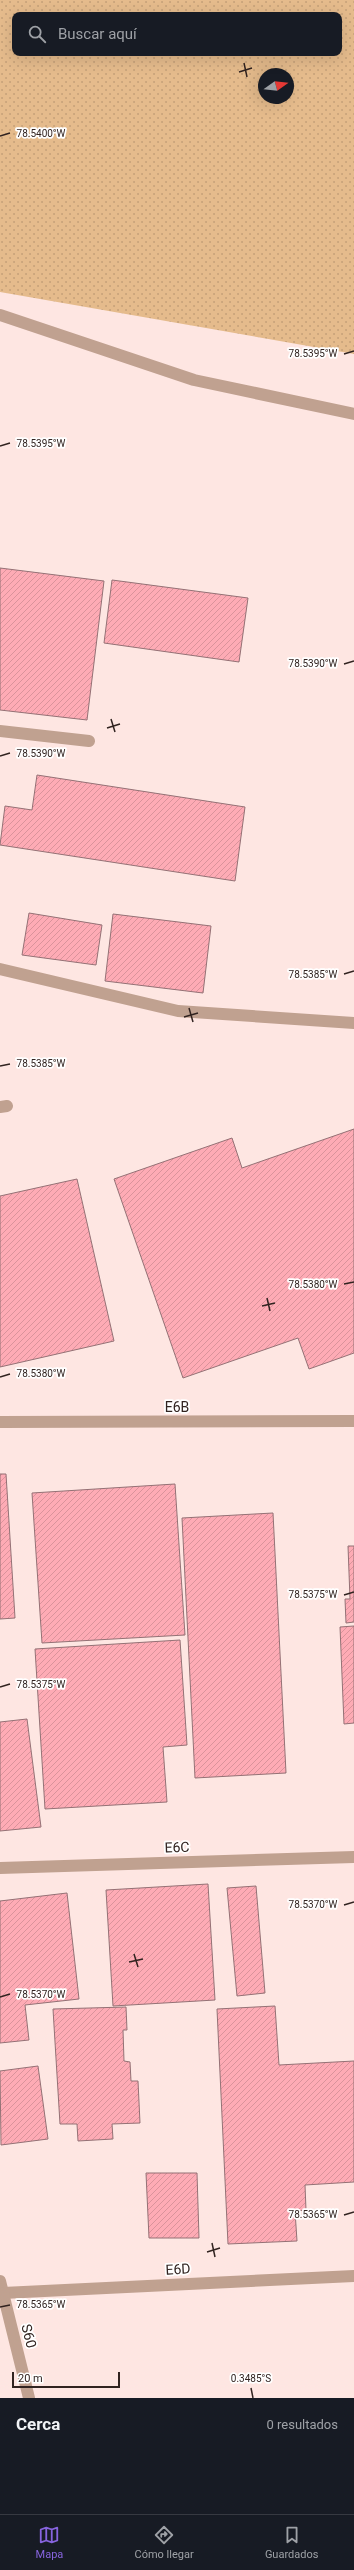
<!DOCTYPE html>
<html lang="es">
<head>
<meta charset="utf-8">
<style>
	:root { --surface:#171b24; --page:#242831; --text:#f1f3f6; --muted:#9ea1a6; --line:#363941; --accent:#8764de }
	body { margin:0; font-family:Roboto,sans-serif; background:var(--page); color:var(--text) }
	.compass { position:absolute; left:258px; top:68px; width:36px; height:36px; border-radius:50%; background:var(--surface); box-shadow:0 4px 16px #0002; rotate:75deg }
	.scale { position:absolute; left:12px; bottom:10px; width:108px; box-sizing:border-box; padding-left:4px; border:2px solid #312320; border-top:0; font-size:11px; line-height:14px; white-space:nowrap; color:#312320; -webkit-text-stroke:3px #fff; paint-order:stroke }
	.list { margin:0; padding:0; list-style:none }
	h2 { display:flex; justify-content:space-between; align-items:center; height:52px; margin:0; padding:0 16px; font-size:17px }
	h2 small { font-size:13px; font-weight:400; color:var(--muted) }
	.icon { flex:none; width:22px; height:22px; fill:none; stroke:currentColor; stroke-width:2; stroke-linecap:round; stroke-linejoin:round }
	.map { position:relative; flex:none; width:354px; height:2398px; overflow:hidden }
	.search { position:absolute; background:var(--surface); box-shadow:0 4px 16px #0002; left:12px; right:12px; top:12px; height:44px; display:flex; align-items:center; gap:10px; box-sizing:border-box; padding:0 14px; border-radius:8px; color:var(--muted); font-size:15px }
	.sheet { height:116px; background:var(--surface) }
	nav { display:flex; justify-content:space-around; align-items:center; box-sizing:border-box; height:56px; border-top:1px solid var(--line); background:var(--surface); font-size:11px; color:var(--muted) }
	nav a { display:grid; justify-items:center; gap:2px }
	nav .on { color:var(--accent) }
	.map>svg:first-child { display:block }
	.green { fill:url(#green-dots); fill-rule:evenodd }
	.building { fill:url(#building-hatch); stroke:#947175 }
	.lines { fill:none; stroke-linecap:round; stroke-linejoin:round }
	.lane { stroke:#c0a190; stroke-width:12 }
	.street { stroke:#c0a190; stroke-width:12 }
	.ticks { fill:none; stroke:#312320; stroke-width:1.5 }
	.labels { text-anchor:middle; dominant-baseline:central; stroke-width:3.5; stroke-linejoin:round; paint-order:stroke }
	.street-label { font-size:14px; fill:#312320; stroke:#fff }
	.ticks-label { font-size:10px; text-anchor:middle; fill:#312320; stroke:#fff; stroke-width:3.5; stroke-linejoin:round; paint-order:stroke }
</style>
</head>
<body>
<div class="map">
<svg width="354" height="2398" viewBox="0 0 354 2398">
	<defs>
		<pattern id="green-dots" width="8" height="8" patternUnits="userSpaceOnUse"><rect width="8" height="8" fill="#e5bb8c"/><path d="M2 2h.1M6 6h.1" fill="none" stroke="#c5a078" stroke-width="1.8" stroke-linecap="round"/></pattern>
		<pattern id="building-hatch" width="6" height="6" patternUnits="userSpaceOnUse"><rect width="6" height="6" fill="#feabb5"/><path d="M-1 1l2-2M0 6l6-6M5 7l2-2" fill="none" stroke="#da939b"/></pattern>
	</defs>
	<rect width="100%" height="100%" fill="#fee6e2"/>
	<path class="green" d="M0 0H354V354L0 292ZM15 15H339V53H15ZM264 74H288V98H264Z"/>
	<g class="building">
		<polygon points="0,568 104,581 87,720 0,710"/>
		<polygon points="112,580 248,598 239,662 104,643"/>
		<polygon points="37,775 245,807 235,881 0,845 5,806 32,810"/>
		<polygon points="29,913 102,925 96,965 22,955"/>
		<polygon points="113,914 211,926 203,993 105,981"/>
		<polygon points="354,1129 354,1353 309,1369 298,1338 183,1378 114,1179 232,1138 242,1168"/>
		<polygon points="77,1179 114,1341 0,1367 0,1196"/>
		<polygon points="0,1474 6,1474 15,1618 0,1619"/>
		<polygon points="175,1484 185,1635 42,1643 32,1493"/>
		<polygon points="273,1513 286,1773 195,1778 182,1518"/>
		<polygon points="348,1546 354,1546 354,1622 346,1623 345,1599 350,1599"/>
		<polygon points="354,1626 354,1723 344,1724 340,1627"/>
		<polygon points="180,1640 187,1745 163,1747 167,1802 45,1809 35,1649"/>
		<polygon points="27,1719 41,1827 0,1831 0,1722"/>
		<polygon points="208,1884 215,2000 113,2006 106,1890"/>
		<polygon points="256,1886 265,1993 237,1996 227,1888"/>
		<polygon points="67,1893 79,1999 25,2005 29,2040 0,2043 0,1901"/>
		<polygon points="275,2006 279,2065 354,2061 354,2182 305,2185 306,2210 295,2211 297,2241 228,2244 217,2009"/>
		<polygon points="126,2007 127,2030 123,2030 124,2061 130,2062 131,2081 138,2081 140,2123 112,2124 113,2139 78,2141 77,2124 60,2124 53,2009"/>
		<polygon points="38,2066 48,2139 1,2145 0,2071"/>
		<polygon points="146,2173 197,2173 199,2238 149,2238"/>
	</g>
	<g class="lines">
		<g class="lane">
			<polyline points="0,315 194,380 354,414"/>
			<polyline points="0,731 89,741"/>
			<polyline points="0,969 178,1011 354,1023"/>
			<polyline points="0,1107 7,1106"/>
			<polyline points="0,1422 354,1421"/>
			<polyline points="0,1868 354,1857"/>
			<polyline points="3,2293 354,2276"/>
		</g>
		<polyline class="street" points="0,2281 29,2398"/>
	</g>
	<path class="ticks" d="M244 63 247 77M239 72 252 68M0 136 10 133M344 354 354 351M0 446 10 443M344 664 354 661M111 719 115 732M107 728 120 724M0 756 10 753M344 974 354 971M189 1008 193 1022M184 1017 198 1013M0 1066 10 1064M344 1284 354 1282M267 1298 270 1311M262 1306 275 1303M0 1377 10 1374M344 1595 354 1592M0 1687 10 1684M344 1905 354 1902M134 1954 138 1967M129 1962 143 1959M0 1997 10 1994M344 2215 354 2212M212 2243 215 2257M207 2252 220 2248M0 2307 10 2305M251 2388 253 2398"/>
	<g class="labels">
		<g class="street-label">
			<text x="177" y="1407">E6B</text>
			<text transform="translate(177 1847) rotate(-2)">E6C</text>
			<text transform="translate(178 2269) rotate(-3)">E6D</text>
			<text transform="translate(29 2336) rotate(76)">S60</text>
		</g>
	</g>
	<g class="ticks-label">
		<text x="41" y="137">78.5400°W</text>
		<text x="313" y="357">78.5395°W</text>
		<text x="41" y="447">78.5395°W</text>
		<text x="313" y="667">78.5390°W</text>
		<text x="41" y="757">78.5390°W</text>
		<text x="313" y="978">78.5385°W</text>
		<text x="41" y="1067">78.5385°W</text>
		<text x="313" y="1288">78.5380°W</text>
		<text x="41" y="1377">78.5380°W</text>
		<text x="313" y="1598">78.5375°W</text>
		<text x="41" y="1688">78.5375°W</text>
		<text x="313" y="1908">78.5370°W</text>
		<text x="41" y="1998">78.5370°W</text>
		<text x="313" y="2218">78.5365°W</text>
		<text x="41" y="2308">78.5365°W</text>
		<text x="251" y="2382">0.3485°S</text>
	</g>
</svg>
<svg class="compass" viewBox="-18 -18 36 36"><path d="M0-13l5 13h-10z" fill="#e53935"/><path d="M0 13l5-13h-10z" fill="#9ea1a6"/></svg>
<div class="scale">20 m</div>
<div class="search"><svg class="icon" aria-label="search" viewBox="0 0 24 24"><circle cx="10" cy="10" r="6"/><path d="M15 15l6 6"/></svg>Buscar aquí</div>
</div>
<section class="sheet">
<h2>Cerca<small>0 resultados</small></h2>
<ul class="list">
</ul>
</section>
<nav>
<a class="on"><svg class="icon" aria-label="map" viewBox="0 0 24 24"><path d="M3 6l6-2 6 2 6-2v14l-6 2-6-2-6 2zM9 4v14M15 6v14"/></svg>Mapa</a>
<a><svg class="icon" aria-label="directions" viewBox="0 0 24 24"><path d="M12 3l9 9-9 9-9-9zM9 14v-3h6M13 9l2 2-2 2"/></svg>Cómo llegar</a>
<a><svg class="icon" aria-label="saved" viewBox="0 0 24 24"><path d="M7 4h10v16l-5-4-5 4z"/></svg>Guardados</a>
</nav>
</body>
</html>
